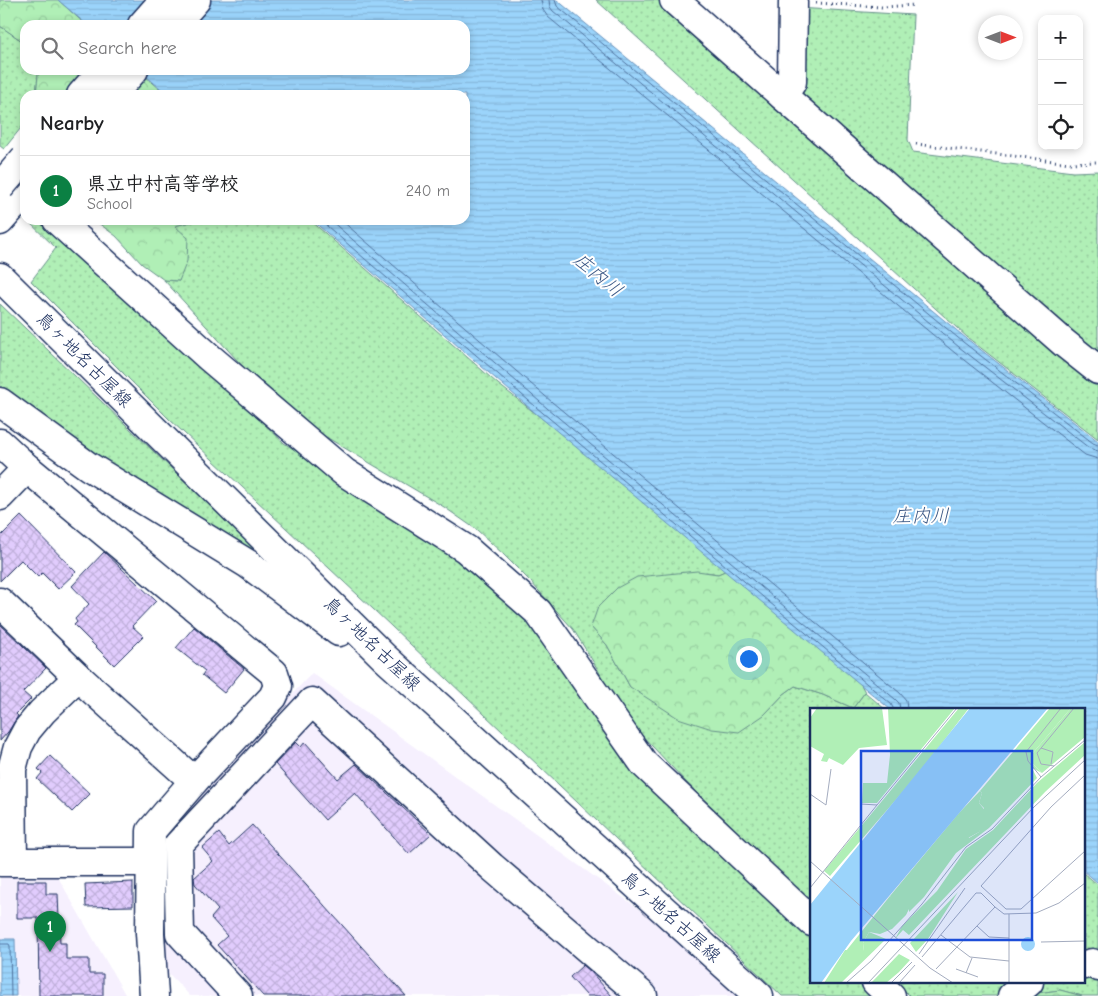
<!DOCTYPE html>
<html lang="en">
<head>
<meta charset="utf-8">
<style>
	:root { --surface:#fff; --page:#f6f6f6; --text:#202124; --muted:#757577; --line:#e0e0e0; --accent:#0b8043 }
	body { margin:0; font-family:"Comic Neue","Klee One",sans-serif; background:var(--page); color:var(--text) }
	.controls { position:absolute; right:15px; top:15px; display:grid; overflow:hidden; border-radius:10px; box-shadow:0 2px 8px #0003 }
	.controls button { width:45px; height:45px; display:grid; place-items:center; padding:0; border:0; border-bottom:1px solid var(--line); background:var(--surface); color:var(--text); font:25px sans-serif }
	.compass { position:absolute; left:978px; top:15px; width:45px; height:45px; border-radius:50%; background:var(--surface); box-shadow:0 2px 8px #0003; rotate:90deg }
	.you { position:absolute; left:748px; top:658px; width:18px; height:18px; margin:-12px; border:4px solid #fff; border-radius:50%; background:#1a73e8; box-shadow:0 0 0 8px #1a73e833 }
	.badge { display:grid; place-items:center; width:32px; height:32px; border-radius:50%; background:var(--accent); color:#fff; font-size:16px; font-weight:700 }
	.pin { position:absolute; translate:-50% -41px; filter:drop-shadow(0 1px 2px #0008) }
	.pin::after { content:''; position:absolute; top:26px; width:18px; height:15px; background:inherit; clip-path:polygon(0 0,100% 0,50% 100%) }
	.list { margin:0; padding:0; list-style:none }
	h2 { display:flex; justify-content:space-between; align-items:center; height:65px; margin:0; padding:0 20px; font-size:21px }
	h2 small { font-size:16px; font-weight:400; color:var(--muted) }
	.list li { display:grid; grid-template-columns:32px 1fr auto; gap:15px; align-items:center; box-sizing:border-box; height:70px; padding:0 20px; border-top:1px solid var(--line) }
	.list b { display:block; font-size:19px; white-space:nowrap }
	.list p { margin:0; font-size:16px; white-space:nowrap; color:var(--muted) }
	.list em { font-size:16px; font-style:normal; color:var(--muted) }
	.icon { flex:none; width:28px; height:28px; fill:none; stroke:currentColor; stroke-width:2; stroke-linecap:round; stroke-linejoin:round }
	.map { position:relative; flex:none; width:1098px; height:996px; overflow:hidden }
	.search { position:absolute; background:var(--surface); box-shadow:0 2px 8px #0003; left:20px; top:20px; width:450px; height:55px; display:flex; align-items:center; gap:12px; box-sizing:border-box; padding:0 18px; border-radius:15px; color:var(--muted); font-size:19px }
	.panel { position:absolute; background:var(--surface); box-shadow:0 2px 8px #0003; left:20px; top:90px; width:450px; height:135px; border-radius:15px }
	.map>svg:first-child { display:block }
	.built { fill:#f6f0fe }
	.grass { fill:url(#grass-dots); stroke:#668f8a }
	.forest { fill:url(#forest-crowns); stroke:#668f8a }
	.water { fill:url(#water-rules); stroke:#6892bc }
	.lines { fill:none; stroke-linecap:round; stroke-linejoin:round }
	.shore { stroke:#4e719d; stroke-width:1 }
	.building { fill:url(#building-cross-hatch); stroke:#1b2f5e }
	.minor-casing { stroke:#1b2f5e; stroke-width:31 }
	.major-casing { stroke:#1b2f5e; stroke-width:31 }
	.path { stroke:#1b2f5e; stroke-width:3; stroke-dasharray:1 4; stroke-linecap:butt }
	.minor { stroke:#fff; stroke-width:28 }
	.major { stroke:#fff; stroke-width:28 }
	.major-bridge-casing { stroke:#1b2f5e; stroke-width:31; stroke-linecap:butt }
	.major-bridge { stroke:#fff; stroke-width:28 }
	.labels { text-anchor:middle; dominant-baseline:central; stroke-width:4; stroke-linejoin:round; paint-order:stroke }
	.street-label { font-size:18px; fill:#1b2f5e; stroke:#fff }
	.water-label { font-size:19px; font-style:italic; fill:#3b5885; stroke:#fff }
	.inset-road { fill:none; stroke:#a4acbf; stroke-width:1 }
	.view { fill:#1d4ed8; fill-opacity:0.15; stroke:#1d4ed8; stroke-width:2.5 }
	.inset-edge { fill:none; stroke:#1b2f5e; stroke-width:2.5 }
</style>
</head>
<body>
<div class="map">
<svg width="1098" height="996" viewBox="0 0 1098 996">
	<defs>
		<pattern id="grass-dots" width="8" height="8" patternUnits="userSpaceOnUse" patternTransform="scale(1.25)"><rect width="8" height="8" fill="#b0efb6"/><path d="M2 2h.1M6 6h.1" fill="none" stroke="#97cd9f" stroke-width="1.8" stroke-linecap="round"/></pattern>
		<pattern id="forest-crowns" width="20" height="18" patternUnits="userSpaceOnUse" patternTransform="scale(1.25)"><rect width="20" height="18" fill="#b0efb6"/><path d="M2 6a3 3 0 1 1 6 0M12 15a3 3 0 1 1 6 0" fill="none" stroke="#97cd9f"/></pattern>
		<pattern id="water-rules" width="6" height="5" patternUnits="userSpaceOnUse" patternTransform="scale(1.25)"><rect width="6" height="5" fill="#9bd4fb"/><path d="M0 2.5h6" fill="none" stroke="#85b6da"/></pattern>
		<pattern id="building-cross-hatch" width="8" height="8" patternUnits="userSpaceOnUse" patternTransform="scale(1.25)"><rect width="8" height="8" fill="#e1ccfd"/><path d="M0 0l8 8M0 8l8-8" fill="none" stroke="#c0b0db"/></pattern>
	</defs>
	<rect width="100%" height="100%" fill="#fff"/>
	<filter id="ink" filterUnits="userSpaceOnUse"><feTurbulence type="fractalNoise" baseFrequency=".02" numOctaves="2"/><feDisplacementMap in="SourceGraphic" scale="10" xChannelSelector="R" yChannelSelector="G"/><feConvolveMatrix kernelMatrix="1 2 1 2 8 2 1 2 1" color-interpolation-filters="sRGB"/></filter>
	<g filter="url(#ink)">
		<g class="built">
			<polygon points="312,673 664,927 737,996 190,996 159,963 165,830"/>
			<polygon points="0,872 55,872 126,996 0,996"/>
		</g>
		<g class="grass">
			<polygon points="596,0 663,0 1098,381 1098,439 968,338"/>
			<polygon points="797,8 913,15 908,140 913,152 1073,172 1098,171 1098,365 798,95"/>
			<polygon points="0,26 25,43 25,70 42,70 38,75 36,95 25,95 25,123 4,149 0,146"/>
			<polygon points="27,220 54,220 284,443 489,575 812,934 812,982 864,982 879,996 782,996 373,609 169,419 31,281 56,248"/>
			<polygon points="198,220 310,220 498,384 732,568 718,574 706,572 591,627 607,645 630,687 764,715 784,694 795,686 823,695 853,708 865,692 886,710 812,710 812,903 685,781 620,712 597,668 573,629 530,581 503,554 477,530 444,507 316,431 248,372 164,280 179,281 174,226"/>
			<polygon points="0,304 276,569 210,525 111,464 0,386"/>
			<polygon points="1084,873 1098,885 1098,996 1082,996 1060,990 1037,993 1003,992 997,996 910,996 896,982 1084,982"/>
		</g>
		<g class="forest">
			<polygon points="0,0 58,0 86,25 25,25 25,43 0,26"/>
			<polygon points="42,70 138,70 167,95 36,95 38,75"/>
			<polygon points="94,220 198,220 175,226 188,238 187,261 179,281 164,280 142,264 116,236"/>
			<polygon points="732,568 854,672 865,692 853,708 823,695 795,686 784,694 764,715 739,732 712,729 678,718 630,687 607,645 591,627 598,607 617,588 637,577 697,571 718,574"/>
			<polygon points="1060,990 1082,996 1034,996 1037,993"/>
		</g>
		<g class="water">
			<polygon points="58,0 557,0 967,339 1098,441 1098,883 1084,871 1084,710 891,710 540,417 312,220 465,220 465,95 168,95 139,70 465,70 465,25 87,25"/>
			<polygon points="0,939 15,939 16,996 0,996"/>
		</g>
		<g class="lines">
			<g class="shore">
				<polyline points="541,0 543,10 548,17 955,353 1085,455 1098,459"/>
				<polyline points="549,0 550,7 553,11 959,347 1089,448 1098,451"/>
				<polyline points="555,0 557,6 963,342 1093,443 1098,445"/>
				<polyline points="320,220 543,413 891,704 894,710"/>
				<polyline points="330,220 547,408 895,699 899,703 900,710"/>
				<polyline points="341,220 552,402 900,693 906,700 907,710"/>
				<polyline points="0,944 9,944 10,946 11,996"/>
			</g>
		</g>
		<g class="building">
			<polygon points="21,516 76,572 58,589 42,573 38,577 21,560 0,581 0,537"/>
			<polygon points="104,552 156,601 132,626 143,636 114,665 74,625 77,622 75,619 89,604 72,586"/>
			<polygon points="0,624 46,668 23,692 31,699 16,714 18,716 8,732 0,741"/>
			<polygon points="194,627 244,669 224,693 202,675 205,671 176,648"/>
			<polygon points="296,742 301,747 305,742 338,779 356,764 431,834 409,854 355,793 325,820 275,764"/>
			<polygon points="50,756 90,794 72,812 37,779 42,773 38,769"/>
			<polygon points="252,825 406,996 263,996 217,945 227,936 211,918 218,910 195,884 194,878 213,861 202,848 219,833 229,846"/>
			<polygon points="17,881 46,881 46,894 58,894 60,943 66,943 66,959 89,959 89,974 103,974 103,996 39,996 38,918 17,918"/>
			<polygon points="133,882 133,906 86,907 85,884"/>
			<polygon points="583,965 591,972 612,996 587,996 570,977"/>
		</g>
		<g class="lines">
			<defs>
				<g id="minor">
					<polyline points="674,0 783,96"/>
					<polyline points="793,2 792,82 783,96 1064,343 1098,370"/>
					<polyline points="57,220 210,358 344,472 466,549 538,612 644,764 812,922"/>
					<polyline points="0,443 27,468 274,673 278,686 273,697 194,781 78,677 0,602"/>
					<polyline points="0,496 27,468"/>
					<polyline points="0,862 149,862"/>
					<polyline points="13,862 12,769 18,747 27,730 42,712 78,677"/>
					<polyline points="1084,965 1092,963 1098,967"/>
					<polyline points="876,982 891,996"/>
					<polyline points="154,996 150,933 151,831 194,781"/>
					<polyline points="238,996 180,933 178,845 312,702 492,867 643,996"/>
					<polyline points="1012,996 1029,982"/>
				</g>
				<g id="major">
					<polyline points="142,25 164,0"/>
					<polyline points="174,25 196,0"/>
					<polyline points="81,95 103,70"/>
					<polyline points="112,95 134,70"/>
					<polyline points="0,221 25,193"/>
					<polyline points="0,277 384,657 759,996"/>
					<polyline points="0,402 88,466 248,564 339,632"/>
				</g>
			</defs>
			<use href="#minor" class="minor-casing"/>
			<use href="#major" class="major-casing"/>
			<g class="path">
				<polyline points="816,3 882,7 915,5"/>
				<polyline points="916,144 1070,163 1098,162"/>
			</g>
			<use href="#minor" class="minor"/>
			<use href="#major" class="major"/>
			<defs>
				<polyline id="major-bridge" points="0,187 25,158"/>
			</defs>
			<use href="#major-bridge" class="major-bridge-casing"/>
			<use href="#major-bridge" class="major-bridge"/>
		</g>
	</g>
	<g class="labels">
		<g class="street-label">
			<text transform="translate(84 360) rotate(45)">鳥ヶ地名古屋線</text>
			<text transform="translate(372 644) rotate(44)">鳥ヶ地名古屋線</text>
			<text transform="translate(671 917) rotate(42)">鳥ヶ地名古屋線</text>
		</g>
		<g class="water-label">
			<text transform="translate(598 275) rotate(40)">庄内川</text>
			<text x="921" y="516">庄内川</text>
		</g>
	</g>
	<g transform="translate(810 708)">
		<rect width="275" height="275" fill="#fff"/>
		<path d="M78 0H145L67 95H52L53 75H77L80 47ZM149 0H159L109 65 20 168 14 163ZM240 0H261L222 46 221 54 232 65 222 60 227 70 179 120 146 145 114 189 99 204V201L89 202 80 188 148 106 159 130 169 124 174 100 169 95 172 85 170 83ZM275 34V47L235 84 99 227 93 222 85 231 92 218 127 183 156 141 183 122 227 75ZM148 184 118 231 106 244 100 235ZM59 224 76 231 31 275H14L35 242 54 243 53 235ZM89 246 100 252 89 264 76 275H61Z" fill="#b0efb6"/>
		<path d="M261 0H275V29L232 65 221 54 222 46ZM170 83 172 85 169 95 177 105 176 110 169 124 158 130 150 122 148 106ZM80 188 87 194 89 201H99L96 207 82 221 70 226 59 224 53 235 54 243H36Z" fill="#b0efb6"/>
		<path d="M7 0H72L77 37 49 40 33 57 19 50 17 54 11 53 14 46 0 38V10Z" fill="#b0efb6"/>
		<path d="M160 0H238L41 233 11 275H0V197ZM211 236a7 7 0 1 1 14 0a7 7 0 1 1-14 0Z" fill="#9bd4fb"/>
		<path class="inset-road" d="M231 40 243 44 241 56M244 58 231 56 227 45 264 0M275 67 241 99 171 178 196 201H211L275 143M231 69 218 53 216 44 251 0M0 86 16 97 21 61M51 96 67 97 147 0M0 153 120 260 143 275M0 180 67 97M185 199 194 206 226 205 249 195 275 175M199 206V275M167 218 179 229 199 230M131 227 160 249 199 253M231 234 275 233M109 246 155 180M112 249 166 185H171L185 199 126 261M146 261 168 269M156 265 162 250M36 275 61 253 112 196 156 139 182 121 231 69 275 32M58 275 224 99 275 52M81 275 102 254M89 275 105 257"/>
		<path class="view" d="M51 43H222V232H51Z"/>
		<rect width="275" height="275" class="inset-edge"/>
	</g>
</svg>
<div class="controls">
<button>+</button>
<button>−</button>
<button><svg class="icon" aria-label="locate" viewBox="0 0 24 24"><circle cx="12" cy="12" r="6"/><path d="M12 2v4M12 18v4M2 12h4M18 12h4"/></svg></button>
</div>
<svg class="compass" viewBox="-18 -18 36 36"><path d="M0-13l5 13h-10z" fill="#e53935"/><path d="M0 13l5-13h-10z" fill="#757577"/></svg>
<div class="you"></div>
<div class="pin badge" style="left:50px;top:952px">1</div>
<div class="search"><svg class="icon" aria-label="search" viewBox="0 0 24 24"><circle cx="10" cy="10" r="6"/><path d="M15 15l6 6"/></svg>Search here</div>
<section class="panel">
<h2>Nearby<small></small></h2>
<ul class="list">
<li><span class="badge">1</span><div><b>県立中村高等学校</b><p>School</p></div><em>240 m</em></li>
</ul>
</section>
</div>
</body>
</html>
